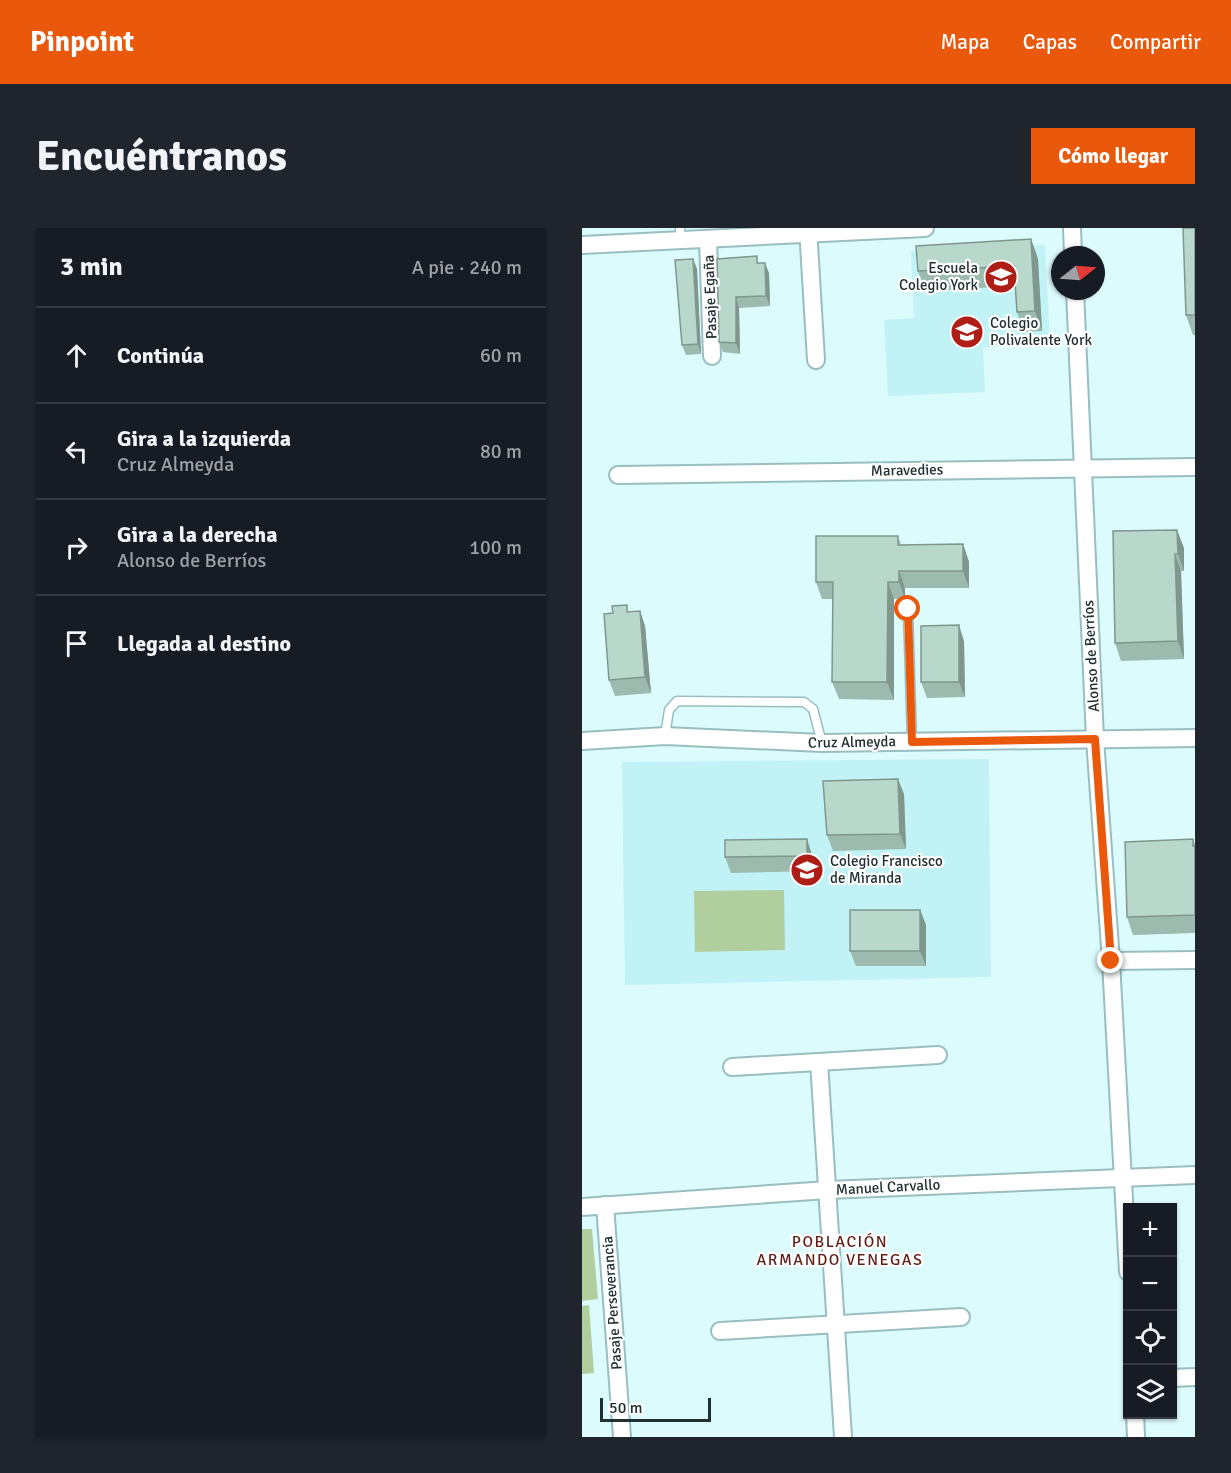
<!DOCTYPE html>
<html lang="es">
<head>
<meta charset="utf-8">
<style>
	:root { --surface:#171b24; --page:#20242c; --text:#f1f3f6; --muted:#9ea1a6; --line:#363941; --accent:#ea580c }
	body { margin:0; font-family:Signika,sans-serif; background:var(--page); color:var(--text) }
	.controls { position:absolute; right:18px; bottom:18px; display:grid; overflow:hidden; border-radius:0px; box-shadow:0 2px 4px #0004 }
	.controls button { width:54px; height:54px; display:grid; place-items:center; padding:0; border:0; border-bottom:2px solid var(--line); background:var(--surface); color:var(--text); font:30px sans-serif }
	.compass { position:absolute; left:469px; top:18px; width:54px; height:54px; border-radius:50%; background:var(--surface); box-shadow:0 2px 4px #0004; rotate:73deg }
	.scale { position:absolute; left:18px; bottom:15px; width:111px; box-sizing:border-box; padding-left:6px; border:3px solid #213031; border-top:0; font-size:16px; line-height:21px; white-space:nowrap; color:#213031; -webkit-text-stroke:4px #fff; paint-order:stroke }
	.stop { position:absolute; width:18px; height:18px; margin:-14px; border:4px solid #ea580c; border-radius:50%; background:#fff }
	.stop.end { background:#ea580c; border-color:#fff; box-shadow:0 2px 6px #0008 }
	.list { margin:0; padding:0; list-style:none }
	h2 { display:flex; justify-content:space-between; align-items:center; height:78px; margin:0; padding:0 24px; font-size:26px }
	h2 small { font-size:20px; font-weight:400; color:var(--muted) }
	.list li { display:grid; grid-template-columns:39px 1fr auto; gap:18px; align-items:center; box-sizing:border-box; height:96px; padding:0 24px; border-top:2px solid var(--line) }
	.list b { display:block; font-size:22px; white-space:nowrap }
	.list p { margin:0; font-size:20px; white-space:nowrap; color:var(--muted) }
	.list em { font-size:20px; font-style:normal; color:var(--muted) }
	.icon { flex:none; width:33px; height:33px; fill:none; stroke:currentColor; stroke-width:2; stroke-linecap:round; stroke-linejoin:round }
	.map { position:relative; flex:none; width:613px; height:1209px; overflow:hidden; border-radius:0px }
	header { display:flex; align-items:center; gap:36px; box-sizing:border-box; height:84px; padding:0 30px; background:var(--accent); color:#fff }
	header strong { font-size:28px }
	nav { display:flex; gap:33px; margin-inline-start:auto; font-size:21px }
	.intro { display:flex; align-items:center; justify-content:space-between; box-sizing:border-box; height:144px; padding:0 36px }
	h1 { margin:0; font-size:42px }
	.button { padding:15px 27px; border-radius:0px; background:var(--accent); color:#fff; font-size:21px; font-weight:700 }
	main { display:flex; gap:36px; padding:0 36px }
	aside { flex:1; background:var(--surface); border-radius:0px; box-shadow:0 2px 4px #0004 }
	.map>svg:first-child { display:block }
	.built { fill:#c1f2f6 }
	.green { fill:#b1ce9e }
	.lines { fill:none; stroke-linecap:round; stroke-linejoin:round }
	.lane-casing { stroke:#99bec1; stroke-width:11 }
	.street-casing { stroke:#99bec1; stroke-width:20 }
	.lane { stroke:#fff; stroke-width:8 }
	.street { stroke:#fff; stroke-width:16 }
	.wall { fill:#9dbaae }
	.shaded-wall { fill:#80978d }
	.building { fill:#b7d8ca; stroke:#80978d; stroke-width:1.5 }
	.route { stroke:#ea580c; stroke-width:8 }
	.labels { text-anchor:middle; dominant-baseline:central; stroke-width:4.5; stroke-linejoin:round; paint-order:stroke }
	.poi-label { font-size:15px; fill:#213031; stroke:#fff; text-anchor:start }
	.street-label { font-size:15px; fill:#213031; stroke:#fff }
	.neighbourhood-label { font-size:16px; letter-spacing:1.5px; fill:#611d17; stroke:#fff }
</style>
</head>
<body>
<header>
<strong>Pinpoint</strong>
<nav><a>Mapa</a><a>Capas</a><a>Compartir</a></nav>
</header>
<div class="intro"><h1>Encuéntranos</h1><a class="button">Cómo llegar</a></div>
<main>
<aside>
<h2>3 min<small>A pie · 240 m</small></h2>
<ul class="list">
<li><svg class="icon" aria-label="ahead" viewBox="0 0 24 24"><path d="M12 20V5M6 11l6-6 6 6"/></svg><div><b>Continúa</b></div><em>60 m</em></li>
<li><svg class="icon" aria-label="left" viewBox="0 0 24 24"><path d="M17 20v-9H6M10 6l-5 5 5 5"/></svg><div><b>Gira a la izquierda</b><p>Cruz Almeyda</p></div><em>80 m</em></li>
<li><svg class="icon" aria-label="right" viewBox="0 0 24 24"><path d="M7 20v-9h11M14 6l5 5-5 5"/></svg><div><b>Gira a la derecha</b><p>Alonso de Berríos</p></div><em>100 m</em></li>
<li><svg class="icon" aria-label="arrive" viewBox="0 0 24 24"><path d="M6 21V4h12l-3 4 3 4H6"/></svg><div><b>Llegada al destino</b></div></li>
</ul>
</aside>
<div class="map">
<svg width="613" height="1209" viewBox="0 0 613 1209">
	<rect width="100%" height="100%" fill="#dcfbfd"/>
	<g class="built">
		<polygon points="463,17 468,116 401,119 403,164 306,168 302,92 332,90 329,23"/>
		<polygon points="407,531 409,749 43,757 40,534"/>
	</g>
	<g class="green">
		<polygon points="202,662 203,722 113,724 112,663"/>
		<polygon points="0,1001 10,1001 16,1071 0,1073"/>
		<polygon points="7,1077 12,1145 0,1146 0,1078"/>
	</g>
	<g class="lines">
		<defs>
			<g id="lane">
				<polyline points="98,0 99,12"/>
				<polyline points="326,382 330,514"/>
				<polyline points="83,508 87,482 95,473 222,474 231,481 240,515"/>
			</g>
			<g id="street">
				<polyline points="226,0 234,132"/>
				<polyline points="490,0 491,27"/>
				<polyline points="126,11 130,128"/>
				<polyline points="0,17 343,0"/>
				<polyline points="493,63 513,511 529,733 546,1044"/>
				<polyline points="36,247 613,239"/>
				<polyline points="0,513 83,508 240,515 613,510"/>
				<polyline points="529,733 613,732"/>
				<polyline points="237,834 261,1209"/>
				<polyline points="150,839 356,827"/>
				<polyline points="23,977 40,1209"/>
				<polyline points="0,979 246,962 613,947"/>
				<polyline points="138,1103 379,1089"/>
				<polyline points="590,1150 613,1149"/>
				<polyline points="553,1186 554,1209"/>
			</g>
		</defs>
		<use href="#lane" class="lane-casing"/>
		<use href="#street" class="street-casing"/>
		<use href="#lane" class="lane"/>
		<use href="#street" class="street"/>
	</g>
	<g class="wall">
		<polygon points="613,0 613,107 611,107 604,87"/>
		<polygon points="449,11 456,31 460,103 442,104 435,84 433,58 343,63 336,43"/>
		<polygon points="111,31 115,41 119,126 104,127 100,117"/>
		<polygon points="135,31 177,35 187,45 188,78 157,80 158,126 141,124 137,114"/>
		<polygon points="531,303 602,320 602,343 599,343 602,431 539,433 533,415"/>
		<polygon points="316,308 319,317 381,316 387,334 387,360 323,360 323,371 312,371 312,472 257,471 250,454 251,371 240,371 234,354"/>
		<polygon points="58,383 63,398 69,465 33,468 27,452 47,384"/>
		<polygon points="382,413 383,469 345,470 339,454"/>
		<polygon points="322,566 324,621 251,623 245,607"/>
		<polygon points="611,611 613,616 613,705 551,707 545,689"/>
		<polygon points="230,627 231,643 149,645 143,629"/>
		<polygon points="338,682 344,697 344,738 274,738 268,723"/>
	</g>
	<g class="shaded-wall">
		<polygon points="449,11 456,31 460,103 453,83"/>
		<polygon points="111,31 115,41 119,126 116,116"/>
		<polygon points="183,35 187,45 188,78 184,68"/>
		<polygon points="154,69 157,80 158,126 154,115"/>
		<polygon points="595,302 602,320 602,343 596,326"/>
		<polygon points="381,316 387,334 387,360 381,343"/>
		<polygon points="593,326 599,343 602,431 596,413"/>
		<polygon points="317,343 323,360 323,371 317,354"/>
		<polygon points="306,354 312,371 312,472 305,454"/>
		<polygon points="58,383 63,398 69,465 63,449"/>
		<polygon points="377,397 382,413 383,469 377,454"/>
		<polygon points="316,551 322,566 324,621 318,606"/>
		<polygon points="225,611 230,627 231,643 225,628"/>
		<polygon points="338,682 344,697 344,738 338,723"/>
	</g>
	<g class="building">
		<polygon points="601,0 613,0 613,87 604,87"/>
		<polygon points="449,11 453,83 435,84 432,38 336,43 334,18"/>
		<polygon points="175,28 175,35 183,35 184,68 154,69 154,115 137,114 135,31"/>
		<polygon points="111,31 116,116 100,117 93,32"/>
		<polygon points="595,302 596,326 593,326 596,413 533,415 531,303"/>
		<polygon points="234,308 316,308 316,317 381,316 381,343 317,343 317,354 306,354 305,454 250,454 251,354 234,354"/>
		<polygon points="45,377 45,384 58,383 63,449 27,452 22,386 31,385 30,378"/>
		<polygon points="377,397 377,454 339,454 339,398"/>
		<polygon points="316,551 318,606 245,607 241,553"/>
		<polygon points="225,611 225,628 143,629 143,612"/>
		<polygon points="611,611 611,618 613,618 613,687 545,689 543,614"/>
		<rect x="268" y="682" width="70" height="41"/>
	</g>
	<g class="lines">
		<polyline class="route" points="326,381 330,514 513,511 529,733"/>
	</g>
	<defs>
		<symbol id="school-disc" viewBox="-11 -11 22 22"><circle r="9.5" fill="#ae1e16" stroke="#fff"/><path d="M0-5L7-2L0 1L-7-2ZM-4 1L0 2.5L4 1V4Q0 6-4 4Z" fill="#fff"/></symbol>
	</defs>
	<g fill-rule="evenodd">
		<use href="#school-disc" x="400" y="30" width="38" height="38"/>
		<use href="#school-disc" x="366" y="85" width="38" height="38"/>
		<use href="#school-disc" x="206" y="623" width="38" height="38"/>
	</g>
	<g class="labels">
		<g class="poi-label">
			<text x="396" y="40" text-anchor="end">Escuela<tspan x="396" dy="17">Colegio York</tspan></text>
			<text x="408" y="95">Colegio<tspan x="408" dy="17">Polivalente York</tspan></text>
			<text x="248" y="633">Colegio Francisco<tspan x="248" dy="17">de Miranda</tspan></text>
		</g>
		<g class="street-label">
			<text transform="translate(128 69) rotate(-92)">Pasaje Egaña</text>
			<text transform="translate(325 242) rotate(-1)">Maravedies</text>
			<text transform="translate(509 428) rotate(-93)">Alonso de Berríos</text>
			<text transform="translate(270 514) rotate(-1)">Cruz Almeyda</text>
			<text transform="translate(306 959) rotate(-3)">Manuel Carvallo</text>
			<text transform="translate(30 1075) rotate(-94)">Pasaje Perseverancia</text>
		</g>
		<g class="neighbourhood-label">
			<text x="258" y="1014">POBLACIÓN<tspan x="258" dy="18">ARMANDO VENEGAS</tspan></text>
		</g>
	</g>
</svg>
<div class="controls">
<button>+</button>
<button>−</button>
<button><svg class="icon" aria-label="locate" viewBox="0 0 24 24"><circle cx="12" cy="12" r="6"/><path d="M12 2v4M12 18v4M2 12h4M18 12h4"/></svg></button>
<button><svg class="icon" aria-label="layers" viewBox="0 0 24 24"><path d="M12 4l9 5-9 5-9-5zM3 14l9 5 9-5"/></svg></button>
</div>
<svg class="compass" viewBox="-18 -18 36 36"><path d="M0-13l5 13h-10z" fill="#e53935"/><path d="M0 13l5-13h-10z" fill="#9ea1a6"/></svg>
<div class="scale">50 m</div>
<div class="stop" style="left:326px;top:381px"></div>
<div class="stop end" style="left:529px;top:733px"></div>
</div>
</main>
</body>
</html>
